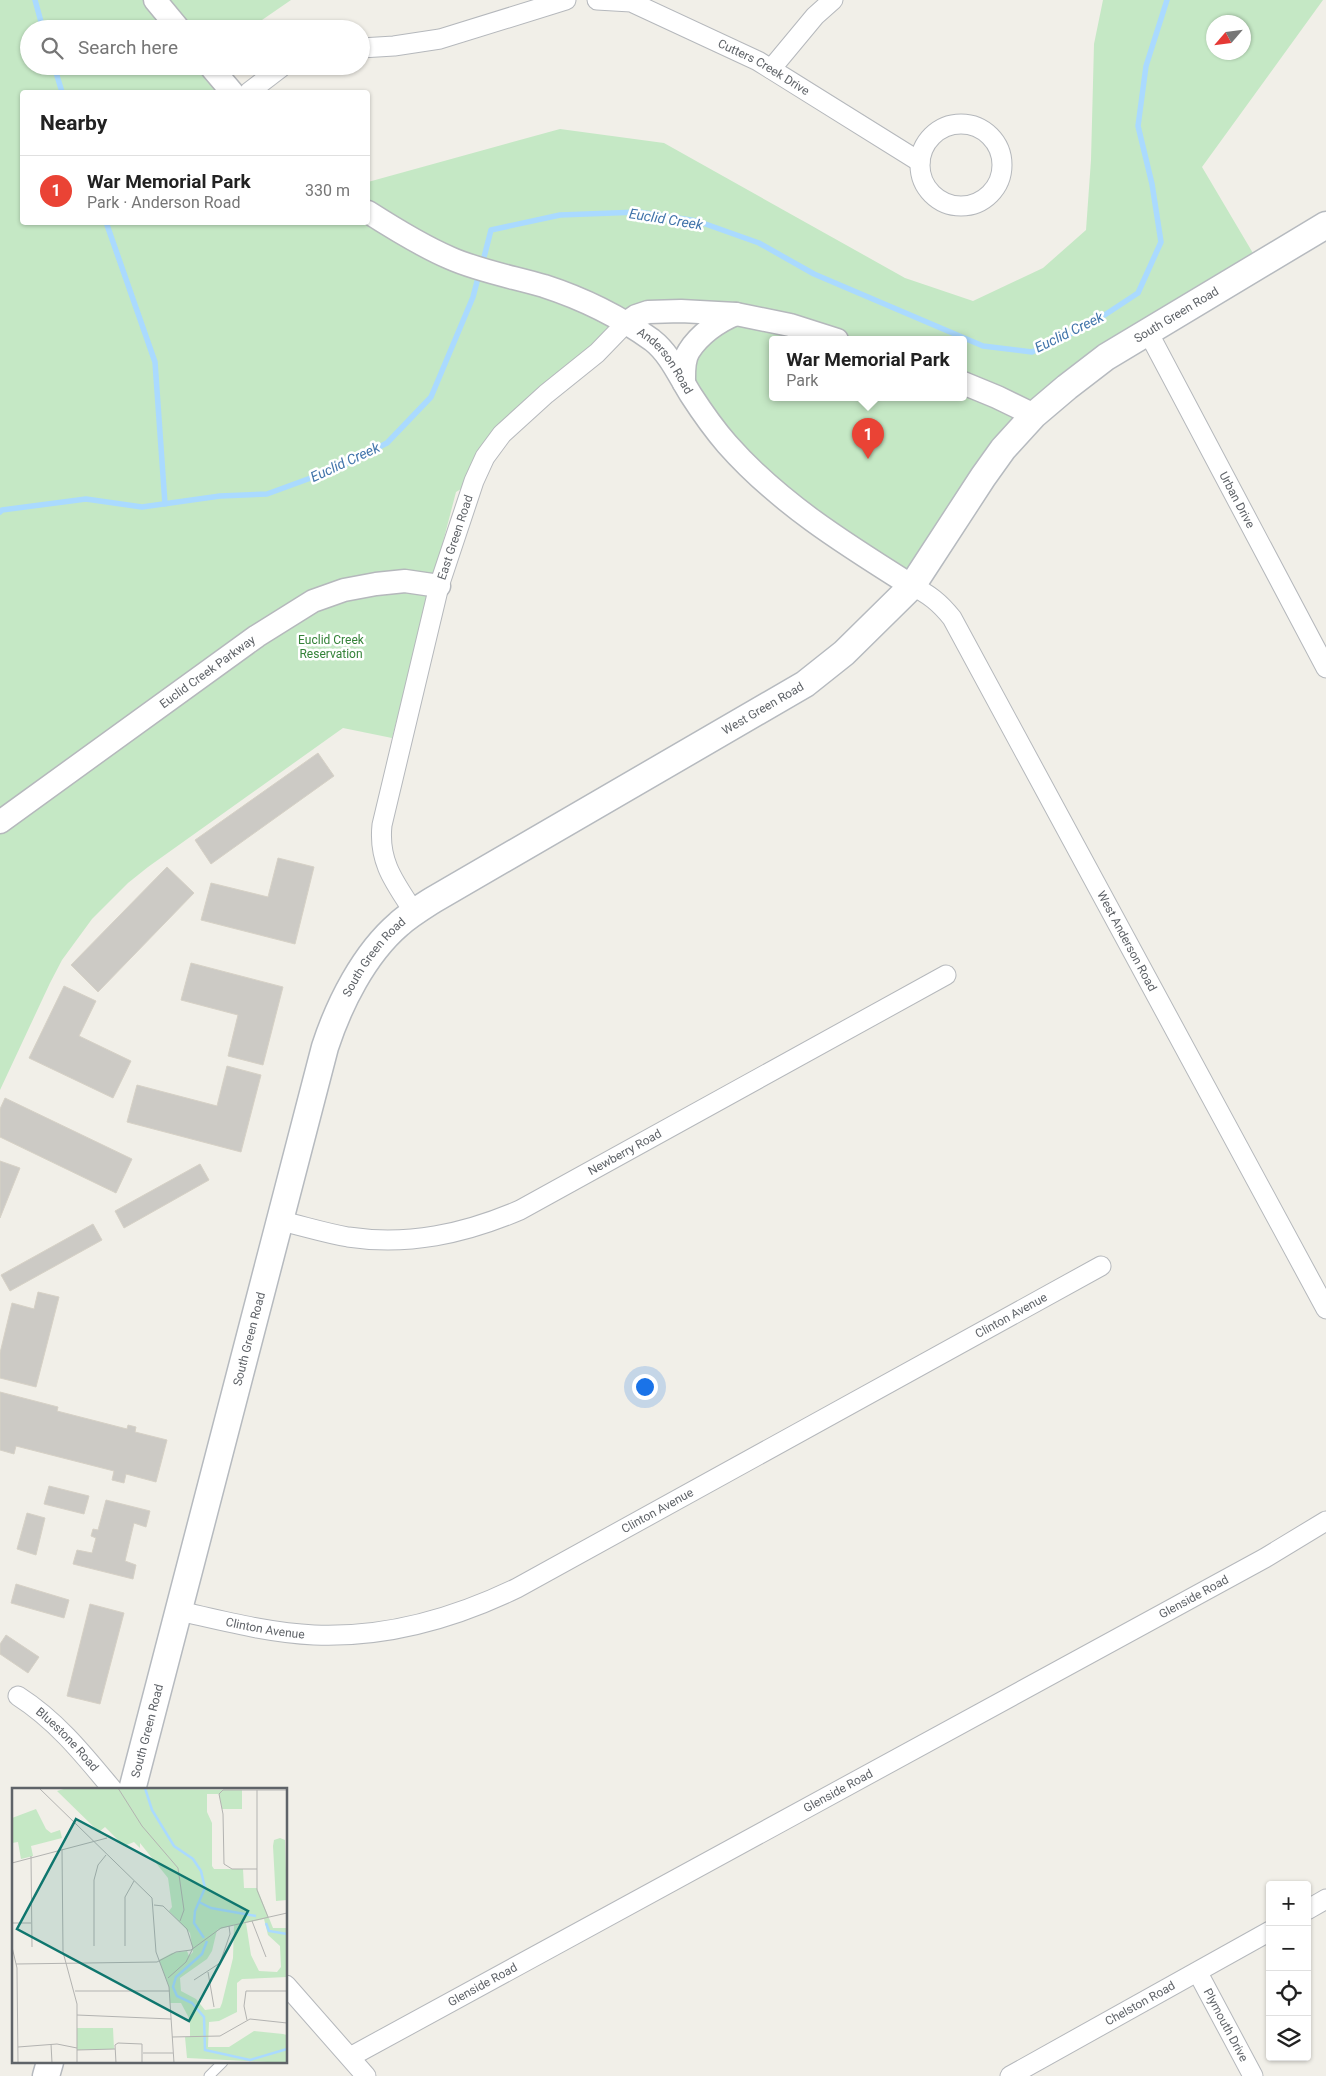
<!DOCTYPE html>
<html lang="en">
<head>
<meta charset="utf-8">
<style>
	:root { --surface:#fff; --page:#f2f2f2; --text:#222; --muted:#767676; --line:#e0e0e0; --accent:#ea4335 }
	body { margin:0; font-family:Roboto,sans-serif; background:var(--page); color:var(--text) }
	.controls { position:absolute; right:15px; bottom:15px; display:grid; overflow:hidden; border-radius:5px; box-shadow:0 1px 4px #0004 }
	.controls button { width:45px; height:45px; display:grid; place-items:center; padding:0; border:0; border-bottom:1px solid var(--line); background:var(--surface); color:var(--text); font:25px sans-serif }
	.compass { position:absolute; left:1206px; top:15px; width:45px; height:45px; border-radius:50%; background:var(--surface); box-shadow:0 1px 4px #0004; rotate:242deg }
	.you { position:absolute; left:644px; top:1386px; width:18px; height:18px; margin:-12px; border:4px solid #fff; border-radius:50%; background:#1a73e8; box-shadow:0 0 0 8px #1a73e833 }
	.badge { display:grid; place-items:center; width:32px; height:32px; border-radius:50%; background:var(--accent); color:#fff; font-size:16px; font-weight:700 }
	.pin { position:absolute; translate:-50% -41px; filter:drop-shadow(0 1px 2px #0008) }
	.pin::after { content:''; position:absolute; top:26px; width:18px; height:15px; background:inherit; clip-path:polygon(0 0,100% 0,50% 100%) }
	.popup { position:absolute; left:769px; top:336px; width:198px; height:65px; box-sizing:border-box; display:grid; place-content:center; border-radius:5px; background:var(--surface); filter:drop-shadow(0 1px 4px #0005); font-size:16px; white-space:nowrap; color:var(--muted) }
	.popup b { font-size:19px; color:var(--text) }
	.popup::after { content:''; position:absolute; left:50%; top:100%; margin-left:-10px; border:10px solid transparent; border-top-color:var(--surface) }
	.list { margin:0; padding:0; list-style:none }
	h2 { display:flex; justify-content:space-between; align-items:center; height:65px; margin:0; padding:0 20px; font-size:21px }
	h2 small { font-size:16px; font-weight:400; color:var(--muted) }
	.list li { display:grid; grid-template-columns:32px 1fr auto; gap:15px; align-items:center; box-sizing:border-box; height:70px; padding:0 20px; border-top:1px solid var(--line) }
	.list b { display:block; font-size:19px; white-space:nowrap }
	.list p { margin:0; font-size:16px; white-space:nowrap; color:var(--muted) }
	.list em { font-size:16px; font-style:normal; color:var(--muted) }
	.icon { flex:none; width:28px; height:28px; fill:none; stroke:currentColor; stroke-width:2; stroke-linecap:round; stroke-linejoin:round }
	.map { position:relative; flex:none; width:1326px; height:2076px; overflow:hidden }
	.search { position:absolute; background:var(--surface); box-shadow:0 1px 4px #0004; left:20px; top:20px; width:350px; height:55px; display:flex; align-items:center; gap:12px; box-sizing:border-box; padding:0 18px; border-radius:28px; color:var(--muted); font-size:19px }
	.panel { position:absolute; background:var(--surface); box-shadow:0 1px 4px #0004; left:20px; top:90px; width:350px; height:135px; border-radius:5px }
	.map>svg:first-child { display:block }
	.green { fill:#c5e8c5; fill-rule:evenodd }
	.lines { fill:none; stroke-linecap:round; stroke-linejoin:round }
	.stream { stroke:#aadaff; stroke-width:5.5 }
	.building { fill:#cccac5; stroke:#d6d1c6 }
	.service-casing { stroke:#b5b8bc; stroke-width:11 }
	.minor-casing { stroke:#b5b8bc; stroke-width:21 }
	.tertiary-casing { stroke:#b5b8bc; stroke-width:25 }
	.secondary-casing { stroke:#b6babf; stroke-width:29 }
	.service { stroke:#fff; stroke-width:9 }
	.minor { stroke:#fff; stroke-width:19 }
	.tertiary { stroke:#fff; stroke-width:22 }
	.secondary { stroke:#fff; stroke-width:26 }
	.labels { text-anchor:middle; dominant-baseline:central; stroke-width:5; stroke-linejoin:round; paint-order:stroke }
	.street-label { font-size:12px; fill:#5f6368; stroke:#fff }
	.park-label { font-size:12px; fill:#348238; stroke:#fff }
	.water-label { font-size:14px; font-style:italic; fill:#4174aa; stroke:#fff }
	.inset-river { fill:none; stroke:#aadaff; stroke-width:2.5 }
	.inset-road { fill:none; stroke:#b3b3b1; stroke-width:1 }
	.view { fill:#0f766e; fill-opacity:0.15; stroke:#0f766e; stroke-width:2.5 }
	.inset-edge { fill:none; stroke:#5f6368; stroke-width:2.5 }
</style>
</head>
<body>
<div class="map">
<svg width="1326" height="2076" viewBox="0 0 1326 2076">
	<rect width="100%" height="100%" fill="#f1efe8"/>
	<path class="green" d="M0 0H291L249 29H29V66H210L232 92H22V222H368V182L560 129 664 143 905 278 973 301 1043 268 1086 230 1091 160 1094 44 1103 0H1323L1202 167 1260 265 1067 387 912 586 748 468 684 366 724 319 648 312 546 394 474 481 456 492 392 738 343 728 148 867 128 883 92 919 62 960 50 983 0 1090ZM1214 22H1244V52H1214ZM773 340H963V398H773Z"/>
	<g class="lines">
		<g class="stream">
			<polyline points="35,0 43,29"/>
			<polyline points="54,66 62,92"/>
			<polyline points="106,222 155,362 165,504"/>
			<polyline points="482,265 491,230 560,215 639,212 697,221 759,243 814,274 983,346 1032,352 1091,324 1138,293 1161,242 1152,184 1138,126 1146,66 1167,0"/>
			<polyline points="0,512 2,510 86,499 142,507 220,496 267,494 338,468 387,443 431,397 473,297 479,274"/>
		</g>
	</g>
	<g class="building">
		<polygon points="318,753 334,776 211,864 195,840"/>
		<polygon points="278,858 314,867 295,944 201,920 211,883 268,897"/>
		<polygon points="167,867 194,893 98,992 71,965"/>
		<polygon points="191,963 283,987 263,1065 228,1056 238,1015 181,1000"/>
		<polygon points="64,986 96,1001 79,1036 131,1061 113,1098 29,1058"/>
		<polygon points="227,1066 261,1075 241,1152 127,1122 137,1085 217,1106"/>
		<polygon points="5,1098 132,1159 116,1193 0,1137 0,1109"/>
		<polygon points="0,1161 20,1168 0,1218"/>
		<polygon points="200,1164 209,1180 124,1228 115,1211"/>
		<polygon points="93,1224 102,1240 10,1291 1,1275"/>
		<polygon points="38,1292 59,1297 36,1387 0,1378 0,1353 12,1303 34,1309"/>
		<polygon points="0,1392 58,1407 57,1411 127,1429 128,1425 136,1427 135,1432 167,1440 156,1482 126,1474 124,1483 112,1480 114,1471 16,1446 14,1454 0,1450"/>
		<polygon points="49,1486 89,1496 84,1514 44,1504"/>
		<polygon points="106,1500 150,1511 146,1527 134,1523 125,1561 136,1565 133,1579 73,1564 77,1550 92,1553 96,1538 91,1536 93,1529 98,1530"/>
		<polygon points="27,1513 45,1518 36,1555 17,1549"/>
		<polygon points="16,1584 69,1600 64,1618 11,1603"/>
		<polygon points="90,1604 124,1613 100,1704 67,1696"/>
		<polygon points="6,1635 39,1657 28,1673 0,1654 0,1644"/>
	</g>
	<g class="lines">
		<defs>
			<polyline id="service" points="209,2076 223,2062"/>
			<g id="minor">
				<path id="s1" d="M597 0 631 2 758 61 920 162"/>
				<polyline points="361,48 394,46 440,39 566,0"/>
				<polyline points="771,69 815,16 833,0"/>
				<polyline points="249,92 283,66"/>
				<circle cx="961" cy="165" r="41"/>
				<path id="s2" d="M1148 332 1326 668"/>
				<path id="s3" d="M912 586C929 594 940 603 952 618L1326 1309"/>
				<path id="s4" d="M414 912C395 883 378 862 382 825L439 586 474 481 485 457 502 434 546 394 597 353 626 323"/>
				<path id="s5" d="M281 1221C303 1226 325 1233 348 1237 408 1246 464 1234 520 1210L946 975"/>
				<path id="s6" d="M179 1611C224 1621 269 1633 314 1635 384 1638 455 1618 517 1588L1101 1266"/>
				<path id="s7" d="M18 1696C57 1721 84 1755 113 1790"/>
				<polyline points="1307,1910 1326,1899"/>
				<path id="s8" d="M1198 1973 1253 2076"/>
				<polyline points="286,1985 366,2076"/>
				<path id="s9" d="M350 2057 1265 1558 1326 1521"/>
				<path id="s10" d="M1010 2076 1270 1931"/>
			</g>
			<g id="tertiary">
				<polyline points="155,0 179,29"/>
				<polyline points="210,66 232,92"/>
				<path id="s11" d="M368 212C393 228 422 246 450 258 479 271 513 277 544 286 581 298 620 317 652 340 670 354 679 376 691 395 702 412 714 429 727 444 779 503 845 544 912 586"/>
				<polyline points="626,323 636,316 648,312 681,311 736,314 790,325 837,340"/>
				<path d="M684 383C684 373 683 360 689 351 699 335 718 321 736 314"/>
				<polyline points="963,383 997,397 1034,415"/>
				<path id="s12" d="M0 822 257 636 313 601 344 590 376 584 405 581 439 586"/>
			</g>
			<g id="secondary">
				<path id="s13" d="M132 1790 325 1047C339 1004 364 954 399 924 409 915 422 907 433 900L805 684 844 653 912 586 983 477 1003 449 1034 415 1067 387 1106 357 1326 225"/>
				<polyline points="46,2076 50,2062"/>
			</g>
		</defs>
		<use href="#service" class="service-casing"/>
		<use href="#minor" class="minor-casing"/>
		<use href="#tertiary" class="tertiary-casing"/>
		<use href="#secondary" class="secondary-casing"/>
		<use href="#service" class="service"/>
		<use href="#minor" class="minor"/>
		<use href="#tertiary" class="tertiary"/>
		<use href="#secondary" class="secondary"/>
	</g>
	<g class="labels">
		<g class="street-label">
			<text stroke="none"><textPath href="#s1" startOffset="182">Cutters Creek Drive</textPath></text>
			<text stroke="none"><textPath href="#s13" startOffset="1915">South Green Road</textPath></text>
			<text stroke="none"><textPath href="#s11" startOffset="338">Anderson Road</textPath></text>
			<text stroke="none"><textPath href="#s2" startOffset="190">Urban Drive</textPath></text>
			<text stroke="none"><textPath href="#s4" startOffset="392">East Green Road</textPath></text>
			<text stroke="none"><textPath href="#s12" startOffset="256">Euclid Creek Parkway</textPath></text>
			<text stroke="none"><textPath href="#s13" startOffset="1336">West Green Road</textPath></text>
			<text stroke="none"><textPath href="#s3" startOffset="419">West Anderson Road</textPath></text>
			<text stroke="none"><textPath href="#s13" startOffset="871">South Green Road</textPath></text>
			<text stroke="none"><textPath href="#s5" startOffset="365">Newberry Road</textPath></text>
			<text stroke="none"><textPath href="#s6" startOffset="912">Clinton Avenue</textPath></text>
			<text stroke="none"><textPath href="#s13" startOffset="466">South Green Road</textPath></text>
			<text stroke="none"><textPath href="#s6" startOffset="508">Clinton Avenue</textPath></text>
			<text stroke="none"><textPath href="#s9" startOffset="961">Glenside Road</textPath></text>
			<text stroke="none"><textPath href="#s6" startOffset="88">Clinton Avenue</textPath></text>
			<text stroke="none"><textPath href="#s13" startOffset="61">South Green Road</textPath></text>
			<text stroke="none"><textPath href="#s7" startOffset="66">Bluestone Road</textPath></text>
			<text stroke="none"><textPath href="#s9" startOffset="556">Glenside Road</textPath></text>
			<text stroke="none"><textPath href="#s9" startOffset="151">Glenside Road</textPath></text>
			<text stroke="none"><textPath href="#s10" startOffset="149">Chelston Road</textPath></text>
			<text stroke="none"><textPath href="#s8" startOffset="59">Plymouth Drive</textPath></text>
		</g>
		<g class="park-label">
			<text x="331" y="640">Euclid Creek<tspan x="331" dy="14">Reservation</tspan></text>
		</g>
		<g class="water-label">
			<text transform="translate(666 219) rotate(9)">Euclid Creek</text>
			<text transform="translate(1069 332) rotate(-26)">Euclid Creek</text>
			<text transform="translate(345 462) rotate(-25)">Euclid Creek</text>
		</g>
	</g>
	<g transform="translate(12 1788)">
		<rect width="275" height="275" fill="#f1efe8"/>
		<path d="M55 0 230 2V21H210L207 6H195V24L200 35V78L202 81H231L232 100H245L261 140H275V189L230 191 225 195V224L207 233 197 234 196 259H217L242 243 271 246 275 247V275L175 270 173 249H178V232L169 215H158L157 199 147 172 160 165 175 163 177 168 181 164 178 145 157 123 160 119 156 90 128 55V60L122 54 112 58 93 39 87 44 45 3ZM252 131 256 147 268 158 269 179 265 184 247 183 239 167 234 135ZM222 137 221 170 210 215 208 220 193 222 184 211 169 203 168 190 195 171 200 163 205 142ZM24 21 34 41 39 45 48 42 50 50 19 58 21 68 9 71 6 54 0 55V30ZM268 50 273 52 275 112 264 113 261 58 262 52ZM65 240H101L102 261 65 262Z" fill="#c5e8c5" fill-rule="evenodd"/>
		<path class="inset-river" d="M133 0 140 22 162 58 181 71 189 83 193 100 183 123 182 135 192 150M187 114 199 120 244 128M254 135 257 143 275 146M195 153 190 166 164 189 161 199 165 208 180 215 192 229 193 262 238 272 275 261"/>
		<path class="inset-road" d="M27 0 140 110 144 164 157 199 162 275M106 0 130 38 166 80 172 122 168 133M245 2V102L256 129M50 61 51 164 65 216V275M19 68 20 159M0 75 95 50M245 81H220L212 76 211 26 207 6 211 2H275M142 117 151 118 175 141 181 160 174 174 156 190M240 133 254 169M0 135H19M82 158V92L86 77 94 67M113 158V109L122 93M0 159 5 180 6 275M4 176 145 174 164 164 179 162 209 140 275 125M196 184 202 219M182 192 208 175 218 146 217 138M63 203H158M65 227 159 231M235 232 232 218 234 203H275M160 249 208 248 238 231 275 235M39 256 40 275M6 259 45 256 65 260M65 262 103 261M131 265H161M104 275 103 257 106 255 130 256V275"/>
		<path class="view" d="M64 31 236 123 177 233 5 141Z"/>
		<rect width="275" height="275" class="inset-edge"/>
	</g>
</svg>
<div class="controls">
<button>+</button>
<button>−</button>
<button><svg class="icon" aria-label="locate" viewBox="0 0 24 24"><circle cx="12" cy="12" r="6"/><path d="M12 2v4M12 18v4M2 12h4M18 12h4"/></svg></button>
<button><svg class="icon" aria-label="layers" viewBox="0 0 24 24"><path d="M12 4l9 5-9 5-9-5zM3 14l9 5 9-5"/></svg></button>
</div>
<svg class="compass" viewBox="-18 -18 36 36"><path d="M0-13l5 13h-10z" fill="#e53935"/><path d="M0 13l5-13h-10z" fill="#767676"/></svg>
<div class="you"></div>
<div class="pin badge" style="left:868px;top:459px">1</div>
<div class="popup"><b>War Memorial Park</b>Park</div>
<div class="search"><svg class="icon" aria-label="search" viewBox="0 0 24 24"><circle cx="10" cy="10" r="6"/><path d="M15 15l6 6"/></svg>Search here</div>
<section class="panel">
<h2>Nearby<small></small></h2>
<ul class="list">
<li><span class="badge">1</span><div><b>War Memorial Park</b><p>Park · Anderson Road</p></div><em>330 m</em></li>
</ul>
</section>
</div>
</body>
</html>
